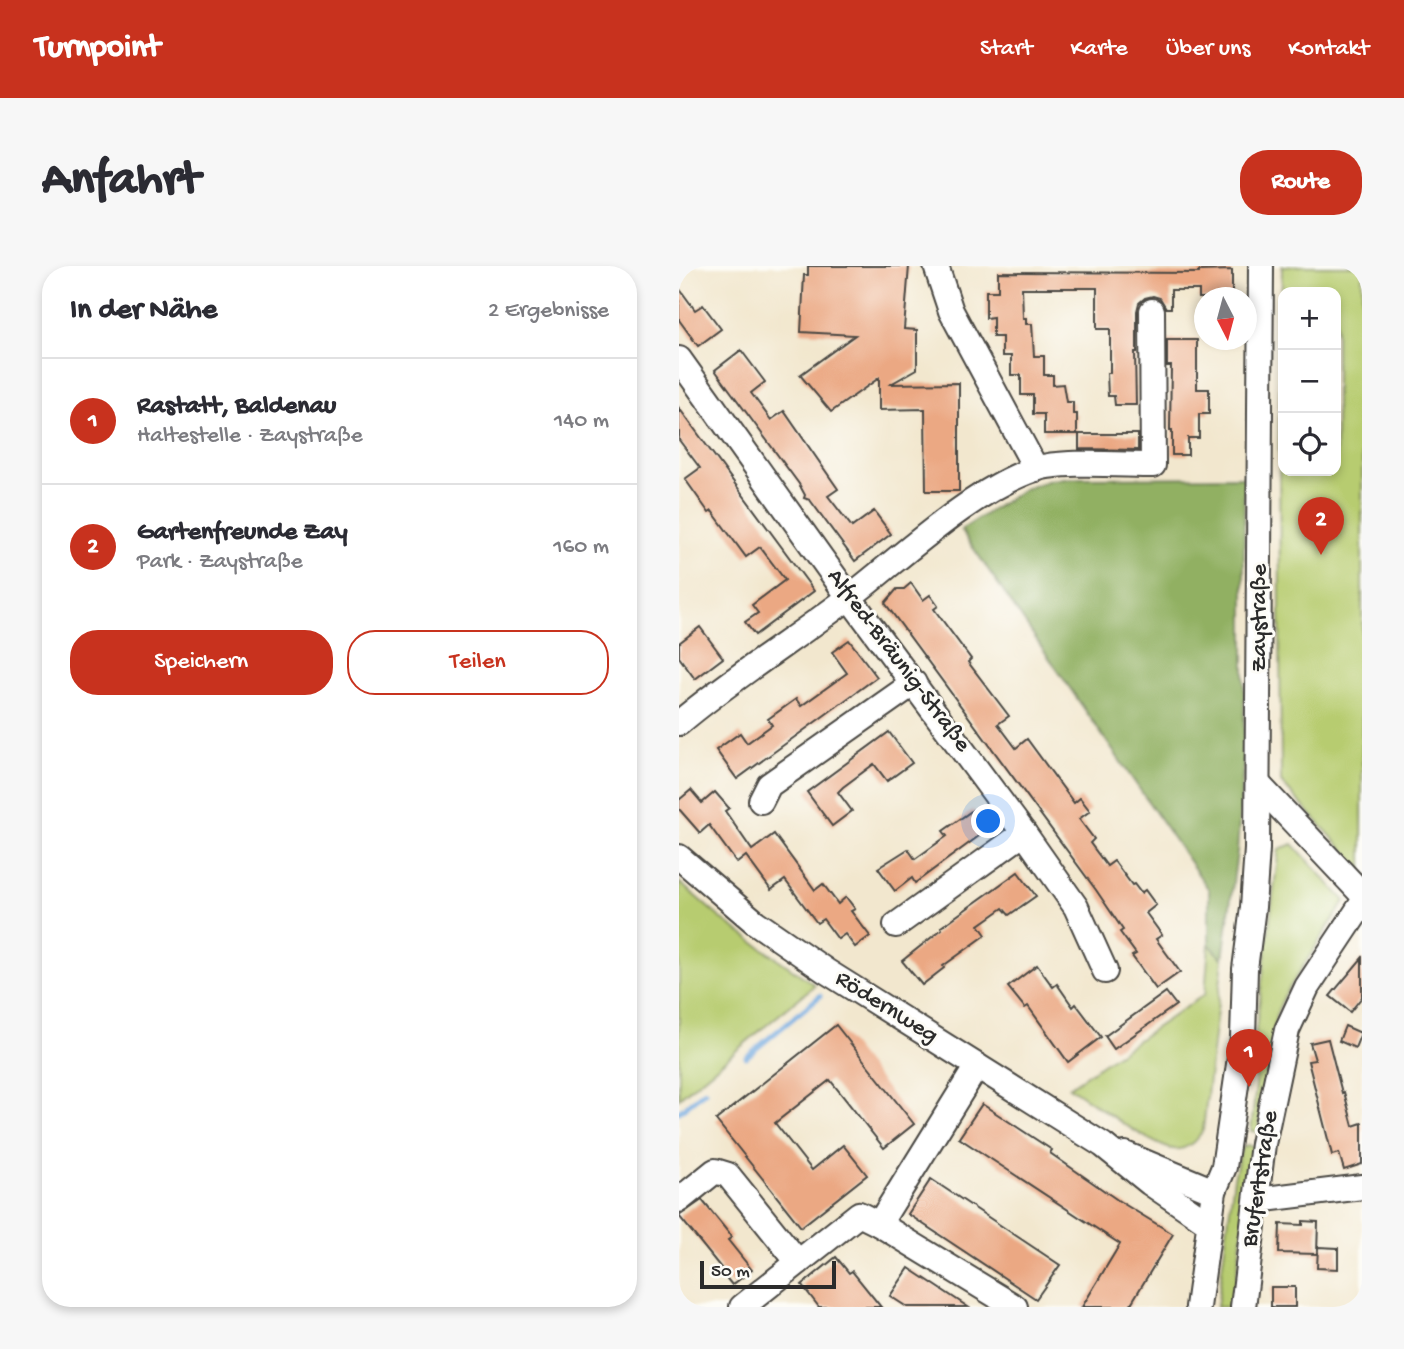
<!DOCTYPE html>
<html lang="de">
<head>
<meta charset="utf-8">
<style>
	:root { --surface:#fff; --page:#f7f7f7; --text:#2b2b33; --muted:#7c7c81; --line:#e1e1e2; --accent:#c8321e }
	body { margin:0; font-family:"Gochi Hand",sans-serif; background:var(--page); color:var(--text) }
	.controls { position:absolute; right:21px; top:21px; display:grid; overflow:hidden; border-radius:14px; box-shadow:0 4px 10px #0003 }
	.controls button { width:63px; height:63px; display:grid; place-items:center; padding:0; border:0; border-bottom:2px solid var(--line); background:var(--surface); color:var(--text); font:35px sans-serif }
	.compass { position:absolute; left:515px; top:21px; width:63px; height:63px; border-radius:50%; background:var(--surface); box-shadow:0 4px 10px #0003; rotate:174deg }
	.scale { position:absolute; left:21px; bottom:18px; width:136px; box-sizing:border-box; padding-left:7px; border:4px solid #2b2b2b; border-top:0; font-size:19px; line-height:24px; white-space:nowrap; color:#2b2b2b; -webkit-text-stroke:5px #fdfcf7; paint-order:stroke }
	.you { position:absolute; left:310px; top:556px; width:24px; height:24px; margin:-18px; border:5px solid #fff; border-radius:50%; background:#1a73e8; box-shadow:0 0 0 10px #1a73e833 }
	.badge { display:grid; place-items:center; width:46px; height:46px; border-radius:50%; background:var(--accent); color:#fff; font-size:23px; font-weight:700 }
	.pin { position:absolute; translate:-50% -58px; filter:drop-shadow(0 2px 4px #0008) }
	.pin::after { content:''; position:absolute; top:37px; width:24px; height:21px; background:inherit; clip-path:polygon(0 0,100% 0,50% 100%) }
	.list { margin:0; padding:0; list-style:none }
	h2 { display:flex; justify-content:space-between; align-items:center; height:91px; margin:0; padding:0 28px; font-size:30px }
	h2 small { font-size:23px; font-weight:400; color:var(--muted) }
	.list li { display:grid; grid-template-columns:46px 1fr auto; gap:21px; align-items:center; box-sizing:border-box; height:126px; padding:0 28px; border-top:2px solid var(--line) }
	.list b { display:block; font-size:26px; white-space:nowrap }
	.list p { margin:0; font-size:23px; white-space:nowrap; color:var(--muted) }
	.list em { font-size:23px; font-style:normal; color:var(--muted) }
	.actions { display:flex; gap:14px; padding:21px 28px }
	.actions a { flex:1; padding:16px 0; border:2px solid var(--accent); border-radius:28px; text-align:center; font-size:24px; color:var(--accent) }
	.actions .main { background:var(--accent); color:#fff }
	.icon { flex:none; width:38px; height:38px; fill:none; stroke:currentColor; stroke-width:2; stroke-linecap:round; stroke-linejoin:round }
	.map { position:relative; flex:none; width:683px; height:1041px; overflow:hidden; border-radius:28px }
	header { display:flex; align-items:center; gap:42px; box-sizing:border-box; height:98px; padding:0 35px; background:var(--accent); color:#fff }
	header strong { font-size:33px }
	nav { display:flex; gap:38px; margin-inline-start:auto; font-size:24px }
	.intro { display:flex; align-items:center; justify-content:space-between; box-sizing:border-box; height:168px; padding:0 42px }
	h1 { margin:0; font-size:49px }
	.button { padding:18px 32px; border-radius:28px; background:var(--accent); color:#fff; font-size:24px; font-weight:700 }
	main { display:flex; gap:42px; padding:0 42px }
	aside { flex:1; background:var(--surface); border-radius:28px; box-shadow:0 4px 10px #0003 }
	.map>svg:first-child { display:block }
	.green { fill:#b7cc70; stroke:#717c4e; stroke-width:2; fill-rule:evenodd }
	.forest { fill:#91b062; stroke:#5e6e46; stroke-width:2 }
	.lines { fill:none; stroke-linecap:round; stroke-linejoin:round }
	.stream { stroke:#70a8df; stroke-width:5 }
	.building { fill:#eba883 }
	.minor-casing { stroke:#494743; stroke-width:28 }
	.minor { stroke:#fff; stroke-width:24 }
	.labels { text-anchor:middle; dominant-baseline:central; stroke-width:6; stroke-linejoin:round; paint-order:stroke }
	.street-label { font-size:24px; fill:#2b2b2b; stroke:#fdfcf7 }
</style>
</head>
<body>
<header>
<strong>Turnpoint</strong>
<nav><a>Start</a><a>Karte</a><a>Über uns</a><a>Kontakt</a></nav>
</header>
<div class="intro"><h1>Anfahrt</h1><a class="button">Route</a></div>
<main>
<aside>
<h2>In der Nähe<small>2 Ergebnisse</small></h2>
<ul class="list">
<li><span class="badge">1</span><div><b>Rastatt, Baldenau</b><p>Haltestelle · Zaystraße</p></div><em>140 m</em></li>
<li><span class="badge">2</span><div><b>Gartenfreunde Zay</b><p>Park · Zaystraße</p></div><em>160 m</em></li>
</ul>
<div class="actions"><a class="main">Speichern</a><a>Teilen</a></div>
</aside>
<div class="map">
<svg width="683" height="1041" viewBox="0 0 683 1041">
	<rect width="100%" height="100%" fill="#fdfcf7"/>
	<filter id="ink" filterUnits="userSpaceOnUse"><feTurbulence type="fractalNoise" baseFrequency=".0143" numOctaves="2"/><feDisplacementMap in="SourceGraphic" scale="14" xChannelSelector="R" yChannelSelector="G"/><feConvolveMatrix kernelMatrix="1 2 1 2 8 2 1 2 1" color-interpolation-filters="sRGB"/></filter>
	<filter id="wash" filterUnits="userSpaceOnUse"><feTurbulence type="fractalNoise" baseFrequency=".00686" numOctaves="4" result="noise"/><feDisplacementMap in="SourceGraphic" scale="28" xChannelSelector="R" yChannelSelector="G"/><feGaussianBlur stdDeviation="1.57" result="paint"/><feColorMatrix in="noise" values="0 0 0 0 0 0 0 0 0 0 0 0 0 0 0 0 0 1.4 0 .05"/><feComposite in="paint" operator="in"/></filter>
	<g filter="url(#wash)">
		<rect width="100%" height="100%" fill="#f2e7ce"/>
		<g class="green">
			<path d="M603 0H683V604L602 516 600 171ZM657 26V205H604V26Z"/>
			<polygon points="614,578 666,635 605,730 597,749 579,866 572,865 577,818 576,771 600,583"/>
			<polygon points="0,616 46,656 136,719 0,832"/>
			<path d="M530 678 544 693 524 864C517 875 508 885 494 883 474 881 410 834 390 821L526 728Z"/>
			<polygon points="568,879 575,880 553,1041 538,1041 555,912 562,883"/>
		</g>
		<polygon class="forest" points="565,211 565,487 558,586 544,693 530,678 530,624 282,264 345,223 371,214 403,212"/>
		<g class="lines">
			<g class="stream">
				<polyline points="67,791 141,730"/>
				<polyline points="0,846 26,825"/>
			</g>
		</g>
		<g id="blocks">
			<g class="building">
				<polygon points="129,0 230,0 225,63 238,64 238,103 212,118 280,117 280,225 247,225 246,143 200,144 200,112 152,146 121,109 176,69 122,66 125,9 129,9"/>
				<polygon points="553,4 553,32 520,32 520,24 492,24 492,42 487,42 481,32 474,30 466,32 460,37 458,45 458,86 456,86 457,139 436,139 435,130 429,130 428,107 431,107 431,63 418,63 418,22 343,22 344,52 347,52 347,58 353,58 355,90 365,90 365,109 374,109 374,119 384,118 387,136 394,136 394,148 398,148 398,168 365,168 365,148 354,148 354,129 342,129 342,109 332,109 332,90 323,90 323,71 314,71 314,51 307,52 307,25 319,25 319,6 520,7 520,5"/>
				<polygon points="0,22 16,44 24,39 42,63 19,80 0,54"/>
				<polygon points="488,74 518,74 518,123 530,123 530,148 520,148 520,172 509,172 509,189 493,189 493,164 491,164 492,100 488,100"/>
				<polygon points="62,84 86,116 72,127 92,154 105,145 159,223 149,230 173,261 195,245 212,268 176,295 131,234 125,232 126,229 120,218 36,104"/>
				<polygon points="0,142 135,325 76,369 66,356 79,347 73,339 106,314 81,281 67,291 33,245 30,247 6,213 21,202 0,174"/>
				<polygon points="400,168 459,168 459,184 400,183"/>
				<polygon points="232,317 244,334 251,329 259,340 255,343 292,393 289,396 330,450 319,458 337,482 348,473 395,537 401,532 411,545 400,553 415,573 411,577 428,600 435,595 453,619 455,618 462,627 466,624 477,639 467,647 483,669 477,673 501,706 477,723 453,690 457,688 441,666 444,664 417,624 206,337 218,323 225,323"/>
				<polygon points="21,361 44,392 16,413 0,391 0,377"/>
				<polygon points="170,374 198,411 58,513 37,484 61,467 68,477 93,459 89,453 117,433 122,440 168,407 153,386"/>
				<polygon points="210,466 233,497 208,515 195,498 164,521 159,526 173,545 153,560 128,526"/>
				<polygon points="12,524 23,537 36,526 50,542 46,545 73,584 95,568 136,624 144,618 159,638 167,631 176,643 172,645 191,670 176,681 166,668 159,673 144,653 138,657 106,614 92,624 67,590 58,597 30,559 21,567 0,543 0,534"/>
				<polygon points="294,544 308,564 236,617 233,612 216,625 199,602 229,583 236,593 268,570 264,565"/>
				<polygon points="339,606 357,630 330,649 324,642 300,659 307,669 264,700 265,702 243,719 223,695 263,663 262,661"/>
				<polygon points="683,692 683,731 671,746 651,730"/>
				<polygon points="358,699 374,721 378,718 394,741 397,738 422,771 389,796 349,740 346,742 329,721"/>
				<polygon points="487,726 497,739 435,783 426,770"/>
				<polygon points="157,759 235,858 205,882 151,814 96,857 133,904 164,879 188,909 122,961 37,854"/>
				<polygon points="666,760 682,767 676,782 660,775"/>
				<polygon points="649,773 663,827 665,826 674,860 683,857 683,898 665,904 660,887 653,889 629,795 636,794 631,777"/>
				<polygon points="303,838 373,884 371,887 440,935 494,968 450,1041 403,1041 441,978 280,872"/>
				<polygon points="252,913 381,999 357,1033 229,948"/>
				<polygon points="23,934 53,971 49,974 73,1004 53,1019 40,1003 42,1002 0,950"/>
				<polygon points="624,955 639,956 638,988 600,987 601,958 624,959"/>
				<polygon points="639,981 659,982 659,1003 638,1002"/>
				<polygon points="157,991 170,1007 173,1005 202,1041 140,1041 123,1019"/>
				<polygon points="230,1002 289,1041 228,1041 211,1030"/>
				<rect x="592" y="1021" width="24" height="20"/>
			</g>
		</g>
	</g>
	<g filter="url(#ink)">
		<use href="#blocks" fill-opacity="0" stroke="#494743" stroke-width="2"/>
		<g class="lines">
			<defs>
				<g id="minor">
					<polyline points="257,0 272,45 357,203"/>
					<polyline points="0,93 170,331 345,567 397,641 426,705"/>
					<path d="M0 457C54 411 116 373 172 330 225 289 293 224 356 203 383 194 443 199 474 199L473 45"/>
					<polyline points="580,519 683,628"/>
					<polyline points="82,535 90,519 235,417"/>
					<polyline points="0,591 76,656 147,705 424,879 471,917 531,958"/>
					<polyline points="217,659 345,567"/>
					<polyline points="446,888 535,925"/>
					<polyline points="0,934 36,905 49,909 119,996"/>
					<polyline points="578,934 683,921"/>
					<polyline points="200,958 336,1041"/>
					<polyline points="63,1041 180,948 200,958 298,800"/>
					<polyline points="519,1041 535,925 545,901 564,771 566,703 574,641 578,583 582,0"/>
					<polyline points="564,1041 584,878 608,764 628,721 683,638"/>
				</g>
			</defs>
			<use href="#minor" class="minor-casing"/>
			<use href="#minor" class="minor"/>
		</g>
	</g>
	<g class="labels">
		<g class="street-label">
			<text transform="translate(581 352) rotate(-90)">Zaystraße</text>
			<text transform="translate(219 395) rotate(53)">Alfred-Bräunig-Straße</text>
			<text transform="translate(207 742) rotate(32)">Rödernweg</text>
			<text transform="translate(582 913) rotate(-81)">Brufertstraße</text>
		</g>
	</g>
</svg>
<div class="controls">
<button>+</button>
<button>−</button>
<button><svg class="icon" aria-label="locate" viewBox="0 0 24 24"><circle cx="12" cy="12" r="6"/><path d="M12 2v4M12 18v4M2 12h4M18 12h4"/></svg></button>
</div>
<svg class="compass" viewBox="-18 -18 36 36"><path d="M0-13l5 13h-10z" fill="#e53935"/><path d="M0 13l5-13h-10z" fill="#7c7c81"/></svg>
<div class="scale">50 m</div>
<div class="you"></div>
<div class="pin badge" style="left:570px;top:821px">1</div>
<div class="pin badge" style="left:642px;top:289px">2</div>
</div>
</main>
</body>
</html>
